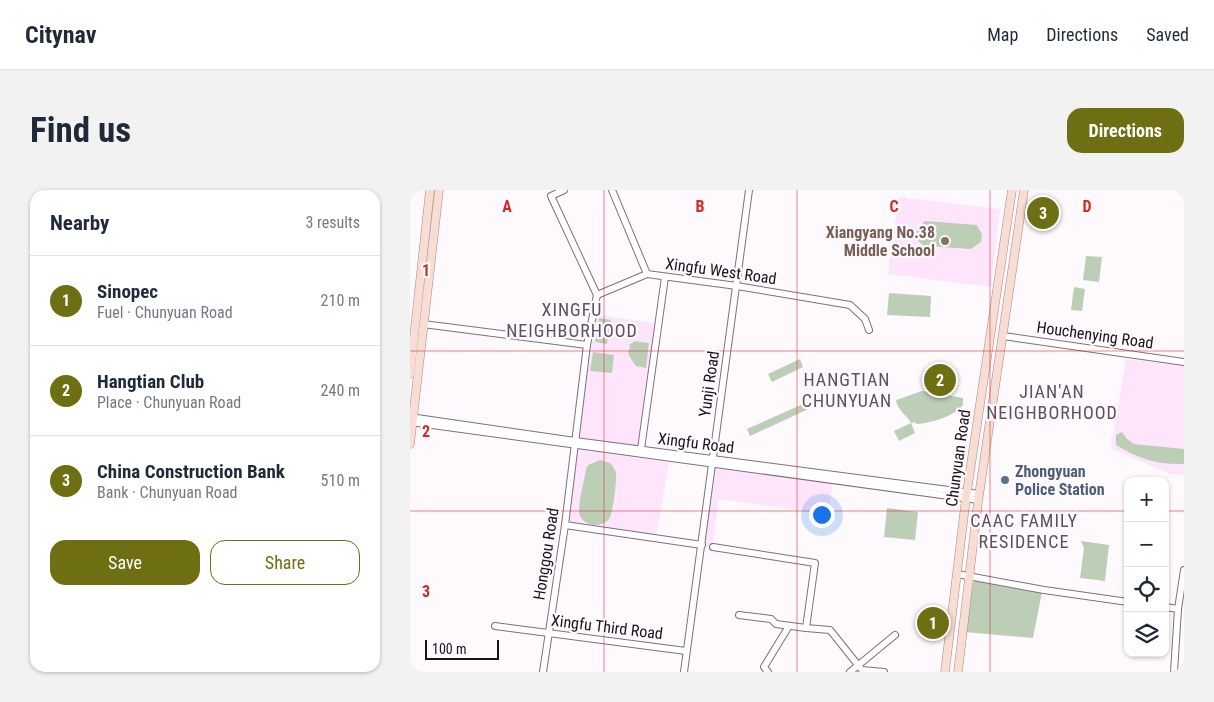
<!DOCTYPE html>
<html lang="en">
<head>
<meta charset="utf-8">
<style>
	:root { --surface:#fff; --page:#f2f2f3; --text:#1f2937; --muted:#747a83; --line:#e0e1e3; --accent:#6e6f13 }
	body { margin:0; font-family:"Roboto Condensed",sans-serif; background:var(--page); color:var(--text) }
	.controls { position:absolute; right:15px; bottom:15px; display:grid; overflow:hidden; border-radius:10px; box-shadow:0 1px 4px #0004 }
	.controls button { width:45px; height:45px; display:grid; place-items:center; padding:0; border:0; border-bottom:1px solid var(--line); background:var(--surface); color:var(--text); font:25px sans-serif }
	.scale { position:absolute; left:15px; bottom:12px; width:74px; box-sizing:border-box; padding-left:5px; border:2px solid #191219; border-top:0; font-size:14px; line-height:18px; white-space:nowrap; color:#191219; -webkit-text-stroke:4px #fdf9fd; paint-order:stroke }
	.you { position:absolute; left:411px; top:324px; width:18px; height:18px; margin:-12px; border:4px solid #fff; border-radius:50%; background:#1a73e8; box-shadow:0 0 0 8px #1a73e833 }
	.badge { display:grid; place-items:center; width:32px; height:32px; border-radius:50%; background:var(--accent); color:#fff; font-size:16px; font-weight:700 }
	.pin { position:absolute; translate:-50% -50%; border:2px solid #fff; box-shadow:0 1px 5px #0006 }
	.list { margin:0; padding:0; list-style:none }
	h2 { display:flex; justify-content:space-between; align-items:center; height:65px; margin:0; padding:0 20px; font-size:21px }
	h2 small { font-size:16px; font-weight:400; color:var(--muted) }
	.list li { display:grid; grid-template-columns:32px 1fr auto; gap:15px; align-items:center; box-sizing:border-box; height:90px; padding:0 20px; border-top:1px solid var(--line) }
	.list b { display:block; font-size:19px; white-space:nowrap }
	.list p { margin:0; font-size:16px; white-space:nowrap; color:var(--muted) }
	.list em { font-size:16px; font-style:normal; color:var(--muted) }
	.actions { display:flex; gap:10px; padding:15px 20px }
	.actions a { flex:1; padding:11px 0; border:1px solid var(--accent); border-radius:15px; text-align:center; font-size:18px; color:var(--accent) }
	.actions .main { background:var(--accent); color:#fff }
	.icon { flex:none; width:28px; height:28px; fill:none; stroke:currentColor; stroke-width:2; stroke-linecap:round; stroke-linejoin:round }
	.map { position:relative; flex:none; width:774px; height:482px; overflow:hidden; border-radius:15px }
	header { display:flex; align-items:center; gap:30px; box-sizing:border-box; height:70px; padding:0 25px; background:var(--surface); border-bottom:1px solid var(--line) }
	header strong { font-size:24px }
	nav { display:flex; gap:28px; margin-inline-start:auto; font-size:18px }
	.intro { display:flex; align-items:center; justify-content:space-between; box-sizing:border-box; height:120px; padding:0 30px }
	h1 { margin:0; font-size:35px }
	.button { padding:12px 22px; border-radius:15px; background:var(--accent); color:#fff; font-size:18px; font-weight:700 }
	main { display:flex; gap:30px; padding:0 30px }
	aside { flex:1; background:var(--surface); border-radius:15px; box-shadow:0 1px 4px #0004 }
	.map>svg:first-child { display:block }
	.built { fill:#fee5fc }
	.green { fill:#bdceb7 }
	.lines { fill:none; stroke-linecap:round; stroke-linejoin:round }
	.minor-casing { stroke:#7f6e7e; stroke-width:8 }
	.major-casing { stroke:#a78880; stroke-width:9 }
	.minor { stroke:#fff; stroke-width:6 }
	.major { stroke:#f8ddd4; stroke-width:8 }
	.grid { fill:none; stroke:#d62828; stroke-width:1; stroke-opacity:0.55 }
	.education-dot { fill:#8d6e63; stroke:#fdf9fd; stroke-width:2 }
	.service-dot { fill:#5c6f8a; stroke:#fdf9fd; stroke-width:2 }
	.labels { text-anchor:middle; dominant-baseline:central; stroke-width:4.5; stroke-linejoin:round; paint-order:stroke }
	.education-label { font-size:16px; font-weight:bold; fill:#785e54; stroke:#fdf9fd; text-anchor:end }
	.street-label { font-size:16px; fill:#191219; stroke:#fdf9fd }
	.service-label { font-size:16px; font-weight:bold; fill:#4e5e75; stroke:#fdf9fd; text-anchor:start }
	.neighbourhood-label { font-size:18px; letter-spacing:1px; fill:#60505f; stroke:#fdf9fd }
	.grid-label { font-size:16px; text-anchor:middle; font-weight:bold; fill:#d62828; stroke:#fdf9fd; stroke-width:4.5; stroke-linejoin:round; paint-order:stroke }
</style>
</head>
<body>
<header>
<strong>Citynav</strong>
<nav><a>Map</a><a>Directions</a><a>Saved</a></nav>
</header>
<div class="intro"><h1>Find us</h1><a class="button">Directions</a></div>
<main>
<aside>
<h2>Nearby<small>3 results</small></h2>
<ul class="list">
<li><span class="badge">1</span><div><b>Sinopec</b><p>Fuel · Chunyuan Road</p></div><em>210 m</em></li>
<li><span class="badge">2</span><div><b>Hangtian Club</b><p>Place · Chunyuan Road</p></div><em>240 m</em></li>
<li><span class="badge">3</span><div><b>China Construction Bank</b><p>Bank · Chunyuan Road</p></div><em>510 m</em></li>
</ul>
<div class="actions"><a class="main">Save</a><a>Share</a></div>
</aside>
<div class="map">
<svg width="774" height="482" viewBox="0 0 774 482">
	<rect width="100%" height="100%" fill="#fdf9fd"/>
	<g class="built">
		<polygon points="489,7 590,19 581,97 478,84"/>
		<polygon points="186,125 245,133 229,256 168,248"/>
		<polygon points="716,169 774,176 774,285 760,284 701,258"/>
		<polygon points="167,259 259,272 246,346 157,333"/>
		<polygon points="303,277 423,292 418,324 309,309 302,357 294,356"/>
	</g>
	<g class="green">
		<path d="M515 31 567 35 572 44 571 52 561 59 515 56C507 52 506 48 507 39Z"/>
		<polygon points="676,66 692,67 689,92 673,90"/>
		<polygon points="664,97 675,99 672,121 661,120"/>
		<polygon points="479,103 521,106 520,127 477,125"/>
		<polygon points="189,128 201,130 197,154 185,152"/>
		<polygon points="225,151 239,153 236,178 226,176 219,166 218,161 220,158 219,155"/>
		<polygon points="183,162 204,165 202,183 180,181"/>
		<polygon points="390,169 393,177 362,192 358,184"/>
		<path d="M512 201 553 208V215C543 227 521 233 506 234L505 232 501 233 505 243 489 251 484 241 501 233C496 224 487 220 486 210Z"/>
		<polygon points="402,210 405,216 340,246 337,239"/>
		<path d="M712 242 717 249 724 254 774 259V274C748 275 729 269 706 255V245Z"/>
		<path d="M190 270 200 273C203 276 205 279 206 283 207 289 203 324 199 329 192 339 170 336 169 322 169 308 174 293 176 279L178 275Z"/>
		<polygon points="477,318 508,322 505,350 474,347"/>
		<polygon points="671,351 699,355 695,391 670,388 674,358"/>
		<polygon points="564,390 632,402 623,448 554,442"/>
	</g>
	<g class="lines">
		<defs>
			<g id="minor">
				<polyline points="154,0 141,6 187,105"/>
				<polyline points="202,0 237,84 327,96 440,115 455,129 459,140"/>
				<polyline points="13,134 177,155"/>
				<polyline points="593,146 774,172"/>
				<polyline points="0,227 165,251 569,304"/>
				<polyline points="0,232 568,310"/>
				<polyline points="231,259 255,87"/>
				<polyline points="155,335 292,355"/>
				<polyline points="303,357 405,373 396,438 420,440 452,480 474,482"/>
				<polyline points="547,384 634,400 718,412"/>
				<polyline points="755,417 768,419"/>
				<polyline points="329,425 361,429 366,434 396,438"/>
				<polyline points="85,436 276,461"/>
				<polyline points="133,482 155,335 177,155 187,105 237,84"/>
				<polyline points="274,482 339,0"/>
				<polyline points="358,482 354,477 379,436"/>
				<polyline points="440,482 485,445"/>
				<polyline points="764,482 768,419 774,380"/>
			</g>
			<g id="major">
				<polyline points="0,184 20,0"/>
				<polyline points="0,254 29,0"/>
				<polyline points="535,482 556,308 602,0"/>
				<polyline points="548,482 568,312 614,0"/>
			</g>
		</defs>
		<use href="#minor" class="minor-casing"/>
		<use href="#major" class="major-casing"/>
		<use href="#minor" class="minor"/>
		<use href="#major" class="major"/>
	</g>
	<path class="grid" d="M194 0V482M387 0V482M580 0V482M0 161H774M0 321H718M755 321H774"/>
	<circle class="education-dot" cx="535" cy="51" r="5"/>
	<circle class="service-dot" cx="595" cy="290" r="5"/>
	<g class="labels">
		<g class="education-label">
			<text x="525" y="42">Xiangyang No.38<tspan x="525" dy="18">Middle School</tspan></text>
		</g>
		<g class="street-label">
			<text transform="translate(311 81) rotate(8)">Xingfu West Road</text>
			<text transform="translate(685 145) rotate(8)">Houchenying Road</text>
			<text transform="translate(299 194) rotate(-82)">Yunji Road</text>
			<text transform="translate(286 253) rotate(7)">Xingfu Road</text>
			<text transform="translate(548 268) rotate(-82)">Chunyuan Road</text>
			<text transform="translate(136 364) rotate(-81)">Honggou Road</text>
			<text transform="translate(197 437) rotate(7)">Xingfu Third Road</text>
		</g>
		<g class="service-label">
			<text x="605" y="281">Zhongyuan<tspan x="605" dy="18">Police Station</tspan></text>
		</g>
		<g class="neighbourhood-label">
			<text x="162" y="119">XINGFU<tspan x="162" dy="21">NEIGHBORHOOD</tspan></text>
			<text x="437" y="189">HANGTIAN<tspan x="437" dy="21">CHUNYUAN</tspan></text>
			<text x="642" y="201">JIAN'AN<tspan x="642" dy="21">NEIGHBORHOOD</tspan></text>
			<text x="614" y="330">CAAC FAMILY<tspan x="614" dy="21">RESIDENCE</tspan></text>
		</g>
	</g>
	<g class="grid-label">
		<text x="97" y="22">A</text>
		<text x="290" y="22">B</text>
		<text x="484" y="22">C</text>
		<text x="677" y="22">D</text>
		<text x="16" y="86">1</text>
		<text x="16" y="247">2</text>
		<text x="16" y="407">3</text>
	</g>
</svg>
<div class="controls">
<button>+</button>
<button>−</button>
<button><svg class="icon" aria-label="locate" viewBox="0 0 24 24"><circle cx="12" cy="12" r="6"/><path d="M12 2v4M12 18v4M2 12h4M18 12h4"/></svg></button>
<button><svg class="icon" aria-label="layers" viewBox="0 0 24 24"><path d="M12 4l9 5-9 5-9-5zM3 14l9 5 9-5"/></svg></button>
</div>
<div class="scale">100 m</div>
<div class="you"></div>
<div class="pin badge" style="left:523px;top:433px">1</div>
<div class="pin badge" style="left:530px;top:190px">2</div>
<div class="pin badge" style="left:633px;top:23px">3</div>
</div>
</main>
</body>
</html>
